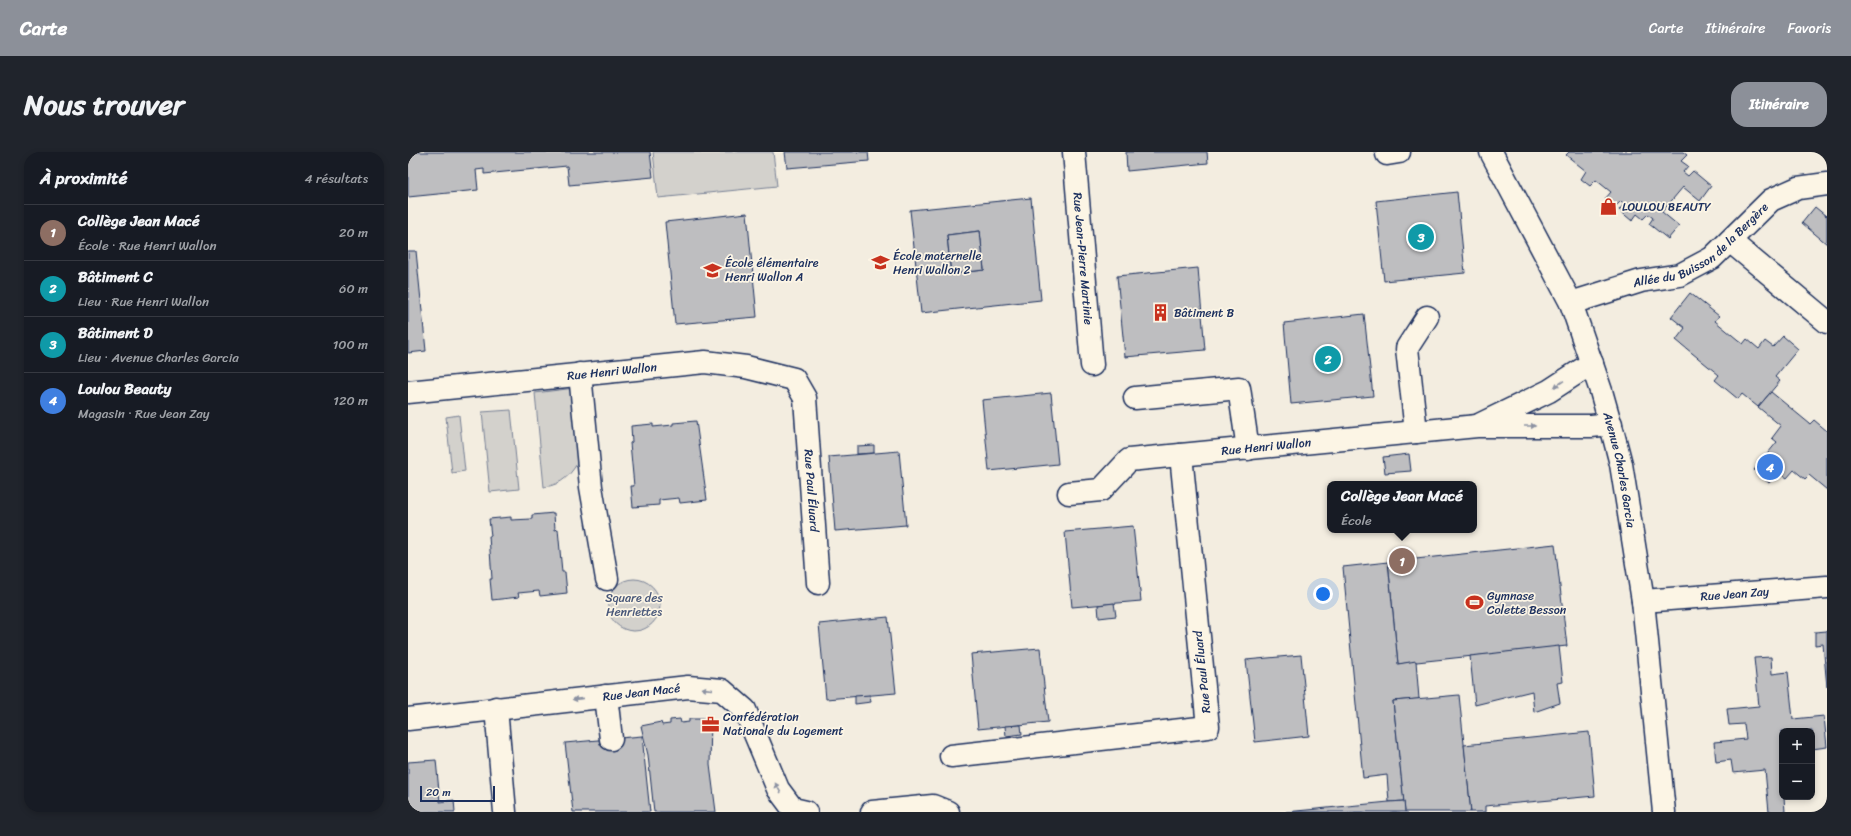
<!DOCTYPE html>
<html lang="fr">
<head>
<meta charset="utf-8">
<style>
	:root { --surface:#171b24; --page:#20242c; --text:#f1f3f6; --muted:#9ea1a6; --line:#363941; --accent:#8c9099 }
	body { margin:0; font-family:Sriracha,sans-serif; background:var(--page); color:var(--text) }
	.controls { position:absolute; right:12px; bottom:12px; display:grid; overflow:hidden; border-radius:8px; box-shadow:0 2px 6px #0003 }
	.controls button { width:36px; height:36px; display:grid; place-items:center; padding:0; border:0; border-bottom:1px solid var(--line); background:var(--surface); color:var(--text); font:20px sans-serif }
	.scale { position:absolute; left:12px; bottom:10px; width:75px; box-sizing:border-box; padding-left:4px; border:2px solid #1b2f5e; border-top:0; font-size:11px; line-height:14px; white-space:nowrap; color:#1b2f5e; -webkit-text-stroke:3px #fcf5e5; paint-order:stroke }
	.you { position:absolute; left:915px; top:442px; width:14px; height:14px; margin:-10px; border:3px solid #fff; border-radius:50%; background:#1a73e8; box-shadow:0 0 0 6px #1a73e833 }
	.badge { display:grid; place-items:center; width:26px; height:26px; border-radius:50%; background:var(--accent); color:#fff; font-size:13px; font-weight:700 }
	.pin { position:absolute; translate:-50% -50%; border:2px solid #fff; box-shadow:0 1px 4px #0006 }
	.popup { position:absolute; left:919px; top:329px; width:150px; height:52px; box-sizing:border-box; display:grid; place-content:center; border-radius:8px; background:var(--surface); filter:drop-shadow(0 1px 3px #0005); font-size:13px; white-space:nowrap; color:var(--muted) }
	.popup b { font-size:15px; color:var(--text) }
	.popup::after { content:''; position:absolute; left:50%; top:100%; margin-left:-8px; border:8px solid transparent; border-top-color:var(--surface) }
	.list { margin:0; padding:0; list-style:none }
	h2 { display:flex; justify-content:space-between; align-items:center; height:52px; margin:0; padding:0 16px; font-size:17px }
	h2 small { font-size:13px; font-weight:400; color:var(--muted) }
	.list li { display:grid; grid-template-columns:26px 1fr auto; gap:12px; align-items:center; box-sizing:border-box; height:56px; padding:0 16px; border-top:1px solid var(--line) }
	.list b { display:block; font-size:15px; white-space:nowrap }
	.list p { margin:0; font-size:13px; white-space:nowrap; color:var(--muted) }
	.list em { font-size:13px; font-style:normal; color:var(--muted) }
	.map { position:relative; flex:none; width:1419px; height:660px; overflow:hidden; border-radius:16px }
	header { display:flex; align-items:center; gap:24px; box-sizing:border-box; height:56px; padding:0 20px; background:var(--accent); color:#fff }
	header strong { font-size:19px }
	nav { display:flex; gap:22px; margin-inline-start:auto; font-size:14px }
	.intro { display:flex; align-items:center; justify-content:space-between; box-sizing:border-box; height:96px; padding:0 24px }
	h1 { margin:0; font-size:28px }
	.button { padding:10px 18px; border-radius:16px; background:var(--accent); color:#fff; font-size:14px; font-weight:700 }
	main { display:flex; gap:24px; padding:0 24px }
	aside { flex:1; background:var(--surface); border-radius:16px; box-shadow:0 2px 6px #0003 }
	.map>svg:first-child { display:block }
	.green { fill:#d3d1cc; stroke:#778095 }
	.building { fill:#bebec0; stroke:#1b2f5e; fill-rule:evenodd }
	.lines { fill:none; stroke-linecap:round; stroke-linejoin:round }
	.minor-casing { stroke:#1b2f5e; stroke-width:25 }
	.minor { stroke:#fcf5e5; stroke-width:22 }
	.oneway { fill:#8c92a2 }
	.labels { text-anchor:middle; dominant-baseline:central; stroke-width:3.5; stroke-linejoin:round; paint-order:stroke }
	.poi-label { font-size:12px; fill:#1b2f5e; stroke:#fcf5e5; text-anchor:start }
	.street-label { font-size:12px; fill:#1b2f5e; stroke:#fcf5e5 }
	.park-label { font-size:12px; fill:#49587a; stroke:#fcf5e5 }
</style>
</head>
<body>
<header>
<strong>Carte</strong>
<nav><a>Carte</a><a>Itinéraire</a><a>Favoris</a></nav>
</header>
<div class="intro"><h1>Nous trouver</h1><a class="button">Itinéraire</a></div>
<main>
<aside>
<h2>À proximité<small>4 résultats</small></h2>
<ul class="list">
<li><span class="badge" style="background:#8d6e63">1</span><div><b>Collège Jean Macé</b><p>École · Rue Henri Wallon</p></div><em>20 m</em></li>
<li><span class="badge" style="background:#0f9aa8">2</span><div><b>Bâtiment C</b><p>Lieu · Rue Henri Wallon</p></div><em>60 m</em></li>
<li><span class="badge" style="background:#0f9aa8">3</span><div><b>Bâtiment D</b><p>Lieu · Avenue Charles Garcia</p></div><em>100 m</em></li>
<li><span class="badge" style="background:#3f7fe0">4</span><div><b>Loulou Beauty</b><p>Magasin · Rue Jean Zay</p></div><em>120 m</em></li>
</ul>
</aside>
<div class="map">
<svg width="1419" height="660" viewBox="0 0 1419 660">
	<rect width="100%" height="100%" fill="#f3ede0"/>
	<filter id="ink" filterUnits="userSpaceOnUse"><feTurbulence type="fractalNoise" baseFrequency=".025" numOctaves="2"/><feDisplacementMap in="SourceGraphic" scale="8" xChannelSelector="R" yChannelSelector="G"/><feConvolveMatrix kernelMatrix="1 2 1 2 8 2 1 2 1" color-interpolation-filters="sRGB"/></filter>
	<g filter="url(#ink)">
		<g class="green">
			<polygon points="245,0 365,0 369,34 250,46"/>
			<path d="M167 236 172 306C164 322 154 333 136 335L127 241Z"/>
			<polygon points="103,258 111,337 82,340 74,260"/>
			<polygon points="51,263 57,319 44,321 38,265"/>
			<circle cx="226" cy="453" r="26"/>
		</g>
		<g class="building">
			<polygon points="0,0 242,0 245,25 161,33 159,14 76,22 76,17 68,18 70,38 0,45"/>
			<polygon points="377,0 460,0 461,9 379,16"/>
			<polygon points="718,0 799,0 800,11 719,19"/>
			<polygon points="1161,0 1275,0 1279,3 1273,9 1280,14 1275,20 1280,24 1285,19 1303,34 1292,49 1275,35 1254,60 1271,74 1260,87 1241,72 1245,66 1240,62 1235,67 1229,62 1224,69 1211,58 1216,52 1213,49 1207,55 1197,47 1203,40 1188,28 1182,34 1173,27 1178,19 1158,3"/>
			<polygon points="1049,40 1057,121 976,129 968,49"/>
			<path d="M623 46 633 148 513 161 502 58ZM572 79 576 118 543 122 539 83Z"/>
			<polygon points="1407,55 1418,64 1419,63 1419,92 1394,71"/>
			<polygon points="339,61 349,165 267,172 257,70"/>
			<polygon points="572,79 576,118 543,122 539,83"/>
			<polygon points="0,99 8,99 18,199 0,201"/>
			<polygon points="790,116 797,198 717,205 709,124"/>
			<polygon points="1282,141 1311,164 1307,169 1335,192 1339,187 1351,197 1357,189 1365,195 1375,184 1390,197 1367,225 1372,229 1350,255 1334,242 1330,247 1307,228 1311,223 1268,188 1277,176 1263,165"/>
			<polygon points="956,162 965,244 883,252 876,171"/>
			<polygon points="1363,240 1402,272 1406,268 1419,279 1419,338 1401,323 1397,327 1386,318 1379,326 1370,320 1361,331 1346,318 1369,290 1364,286 1373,274 1350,255"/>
			<polygon points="643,241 650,312 581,319 574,248"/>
			<polygon points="288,269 299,348 272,351 271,346 251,348 251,353 225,355 223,334 226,334 222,291 224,290 223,274 245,272 245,275 265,273 265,271"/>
			<polygon points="466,293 466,301 449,302 449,294"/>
			<polygon points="491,299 498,373 427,379 421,305"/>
			<polygon points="1001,302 1003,319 977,321 975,305"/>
			<polygon points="146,361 147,378 150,377 154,420 157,420 159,441 132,444 131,439 110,441 111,445 84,448 82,427 84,427 81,384 83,384 81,367 103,365 103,368 124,367 124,363"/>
			<polygon points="725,374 733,449 664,455 657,380"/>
			<polygon points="1147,392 1159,494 990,512 980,410"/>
			<polygon points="980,410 990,512 1008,509 1011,547 985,549 996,649 981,650 979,623 955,626 935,415"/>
			<polygon points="706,451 708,464 691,466 690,453"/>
			<polygon points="480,465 488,541 418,547 411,472"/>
			<polygon points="1419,479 1419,535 1415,492 1407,493 1407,480"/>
			<polygon points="1151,494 1155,530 1149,531 1152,551 1126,560 1124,539 1067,553 1062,504"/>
			<polygon points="632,496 640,570 570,577 563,502"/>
			<polygon points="893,503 901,584 847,590 838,508"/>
			<polygon points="1363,505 1364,522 1380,520 1385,567 1416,564 1419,595 1404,597 1404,579 1374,579 1374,645 1376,645 1377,660 1361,660 1357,618 1325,621 1323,608 1308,610 1306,590 1338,587 1336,572 1321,573 1319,557 1351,554 1346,506"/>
			<polygon points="462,543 463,550 447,552 447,544"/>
			<polygon points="1051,543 1063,660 997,660 985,549"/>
			<polygon points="272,567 273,571 281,570 281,567 303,567 302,613 308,660 246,660 240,603 233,574 253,570 254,573 262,572 262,568"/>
			<polygon points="613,573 614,582 598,584 597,574"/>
			<polygon points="1181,580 1187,644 1077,654 1077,660 1063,660 1056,593"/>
			<polygon points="234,584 242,660 165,660 157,591"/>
			<polygon points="28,608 32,650 46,648 47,660 0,660 0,610"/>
			<polygon points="996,649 997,660 878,660 981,650"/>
		</g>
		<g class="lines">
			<defs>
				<g id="minor">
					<path id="s1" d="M666 0 684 213"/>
					<path id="s2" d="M1083 0 1163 151 1193 239 1206 285 1213 312 1235 449 1256 660"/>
					<polyline points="979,2 991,0"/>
					<polyline points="1322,89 1419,170"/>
					<path id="s3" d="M1163 151 1233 129 1272 123 1304 106 1363 48 1390 36 1419 32"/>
					<polyline points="172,222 183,335 199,427"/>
					<path id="s4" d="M0 240 297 210 338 215 386 227 397 246 410 431"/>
					<polyline points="727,246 831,236 840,297"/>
					<polyline points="1073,272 1141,239 1184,211"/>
					<polyline points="1008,280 999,196 1019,165"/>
					<path id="s5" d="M661 341 693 338 721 308 1069 274H1183L1203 272"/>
					<path id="s6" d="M1235 449 1419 435"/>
					<polyline points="198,544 203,587"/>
					<polyline points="88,556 97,660"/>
					<path id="s7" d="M0 567 280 535 314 538 337 558 370 637 385 657 398 660"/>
					<polyline points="543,604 800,575 773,303"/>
					<polyline points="464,660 525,654 540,660"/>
				</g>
			</defs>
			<use href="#minor" class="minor-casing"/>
			<use href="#minor" class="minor"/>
		</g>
		<defs><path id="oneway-solid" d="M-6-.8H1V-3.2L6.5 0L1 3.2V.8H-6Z"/></defs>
		<g class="oneway">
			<use href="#oneway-solid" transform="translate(1151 232) rotate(146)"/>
			<use href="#oneway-solid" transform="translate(1122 274)"/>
			<use href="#oneway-solid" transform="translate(299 537) rotate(-175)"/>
			<use href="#oneway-solid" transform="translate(170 547) rotate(174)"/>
			<use href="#oneway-solid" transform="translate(370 636) rotate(-120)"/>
		</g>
	</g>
	<defs>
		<symbol id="shop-bare" viewBox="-9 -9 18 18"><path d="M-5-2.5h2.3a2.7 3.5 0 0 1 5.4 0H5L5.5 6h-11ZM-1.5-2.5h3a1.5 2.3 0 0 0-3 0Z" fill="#c8321e" stroke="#fcf5e5" stroke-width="2.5" paint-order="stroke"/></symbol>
		<symbol id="school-bare" viewBox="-9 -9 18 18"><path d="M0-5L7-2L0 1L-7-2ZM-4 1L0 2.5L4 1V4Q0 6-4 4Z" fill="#c8321e" stroke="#fcf5e5" stroke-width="2.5" paint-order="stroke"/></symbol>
		<symbol id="building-bare" viewBox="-9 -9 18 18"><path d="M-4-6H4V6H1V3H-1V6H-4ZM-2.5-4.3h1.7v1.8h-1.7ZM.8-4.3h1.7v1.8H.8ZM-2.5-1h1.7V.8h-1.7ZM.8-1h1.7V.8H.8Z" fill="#c8321e" stroke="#fcf5e5" stroke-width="2.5" paint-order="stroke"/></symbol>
		<symbol id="stadium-bare" viewBox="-9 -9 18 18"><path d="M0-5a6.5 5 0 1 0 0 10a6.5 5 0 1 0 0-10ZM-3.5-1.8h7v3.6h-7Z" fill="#c8321e" stroke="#fcf5e5" stroke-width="2.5" paint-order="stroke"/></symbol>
		<symbol id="office-bare" viewBox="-9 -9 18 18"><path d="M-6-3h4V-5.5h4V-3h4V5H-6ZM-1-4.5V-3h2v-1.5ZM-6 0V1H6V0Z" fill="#c8321e" stroke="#fcf5e5" stroke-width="2.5" paint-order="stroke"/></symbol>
	</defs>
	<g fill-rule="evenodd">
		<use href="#shop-bare" x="1188" y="42" width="25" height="25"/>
		<use href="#school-bare" x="460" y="98" width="25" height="25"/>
		<use href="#school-bare" x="292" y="106" width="25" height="25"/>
		<use href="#building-bare" x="740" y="148" width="25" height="25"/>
		<use href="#stadium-bare" x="1054" y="438" width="25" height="25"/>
		<use href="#office-bare" x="290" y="560" width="25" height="25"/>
	</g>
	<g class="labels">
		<g class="poi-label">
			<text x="1214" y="55">LOULOU BEAUTY</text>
			<text x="485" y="104">École maternelle<tspan x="485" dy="14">Henri Wallon 2</tspan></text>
			<text x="317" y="111">École élémentaire<tspan x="317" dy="14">Henri Wallon A</tspan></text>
			<text x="766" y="161">Bâtiment B</text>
			<text x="1079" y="444">Gymnase<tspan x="1079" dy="14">Colette Besson</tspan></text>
			<text x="315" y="565">Confédération<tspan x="315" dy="14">Nationale du Logement</tspan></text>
		</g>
		<g class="street-label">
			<text stroke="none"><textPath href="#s3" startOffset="145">Allée du Buisson de la Bergère</textPath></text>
			<text stroke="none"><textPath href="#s1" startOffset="107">Rue Jean-Pierre Martinie</textPath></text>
			<text stroke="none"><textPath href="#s4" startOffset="205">Rue Henri Wallon</textPath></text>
			<text stroke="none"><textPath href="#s5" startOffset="211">Rue Henri Wallon</textPath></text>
			<text stroke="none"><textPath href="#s2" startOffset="345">Avenue Charles Garcia</textPath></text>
			<text stroke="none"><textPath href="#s4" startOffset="504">Rue Paul Éluard</textPath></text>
			<text stroke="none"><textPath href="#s6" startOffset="92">Rue Jean Zay</textPath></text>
			<text transform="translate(794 520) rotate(-96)">Rue Paul Éluard</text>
			<text stroke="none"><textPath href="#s7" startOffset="235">Rue Jean Macé</textPath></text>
		</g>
		<g class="park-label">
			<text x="226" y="446">Square des<tspan x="226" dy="14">Henriettes</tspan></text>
		</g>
	</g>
</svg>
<div class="controls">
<button>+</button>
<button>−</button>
</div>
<div class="scale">20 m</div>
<div class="you"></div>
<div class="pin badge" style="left:994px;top:409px;background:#8d6e63">1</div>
<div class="popup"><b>Collège Jean Macé</b>École</div>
<div class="pin badge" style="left:920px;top:207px;background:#0f9aa8">2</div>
<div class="pin badge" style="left:1013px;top:85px;background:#0f9aa8">3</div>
<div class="pin badge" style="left:1362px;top:315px;background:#3f7fe0">4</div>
</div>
</main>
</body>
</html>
